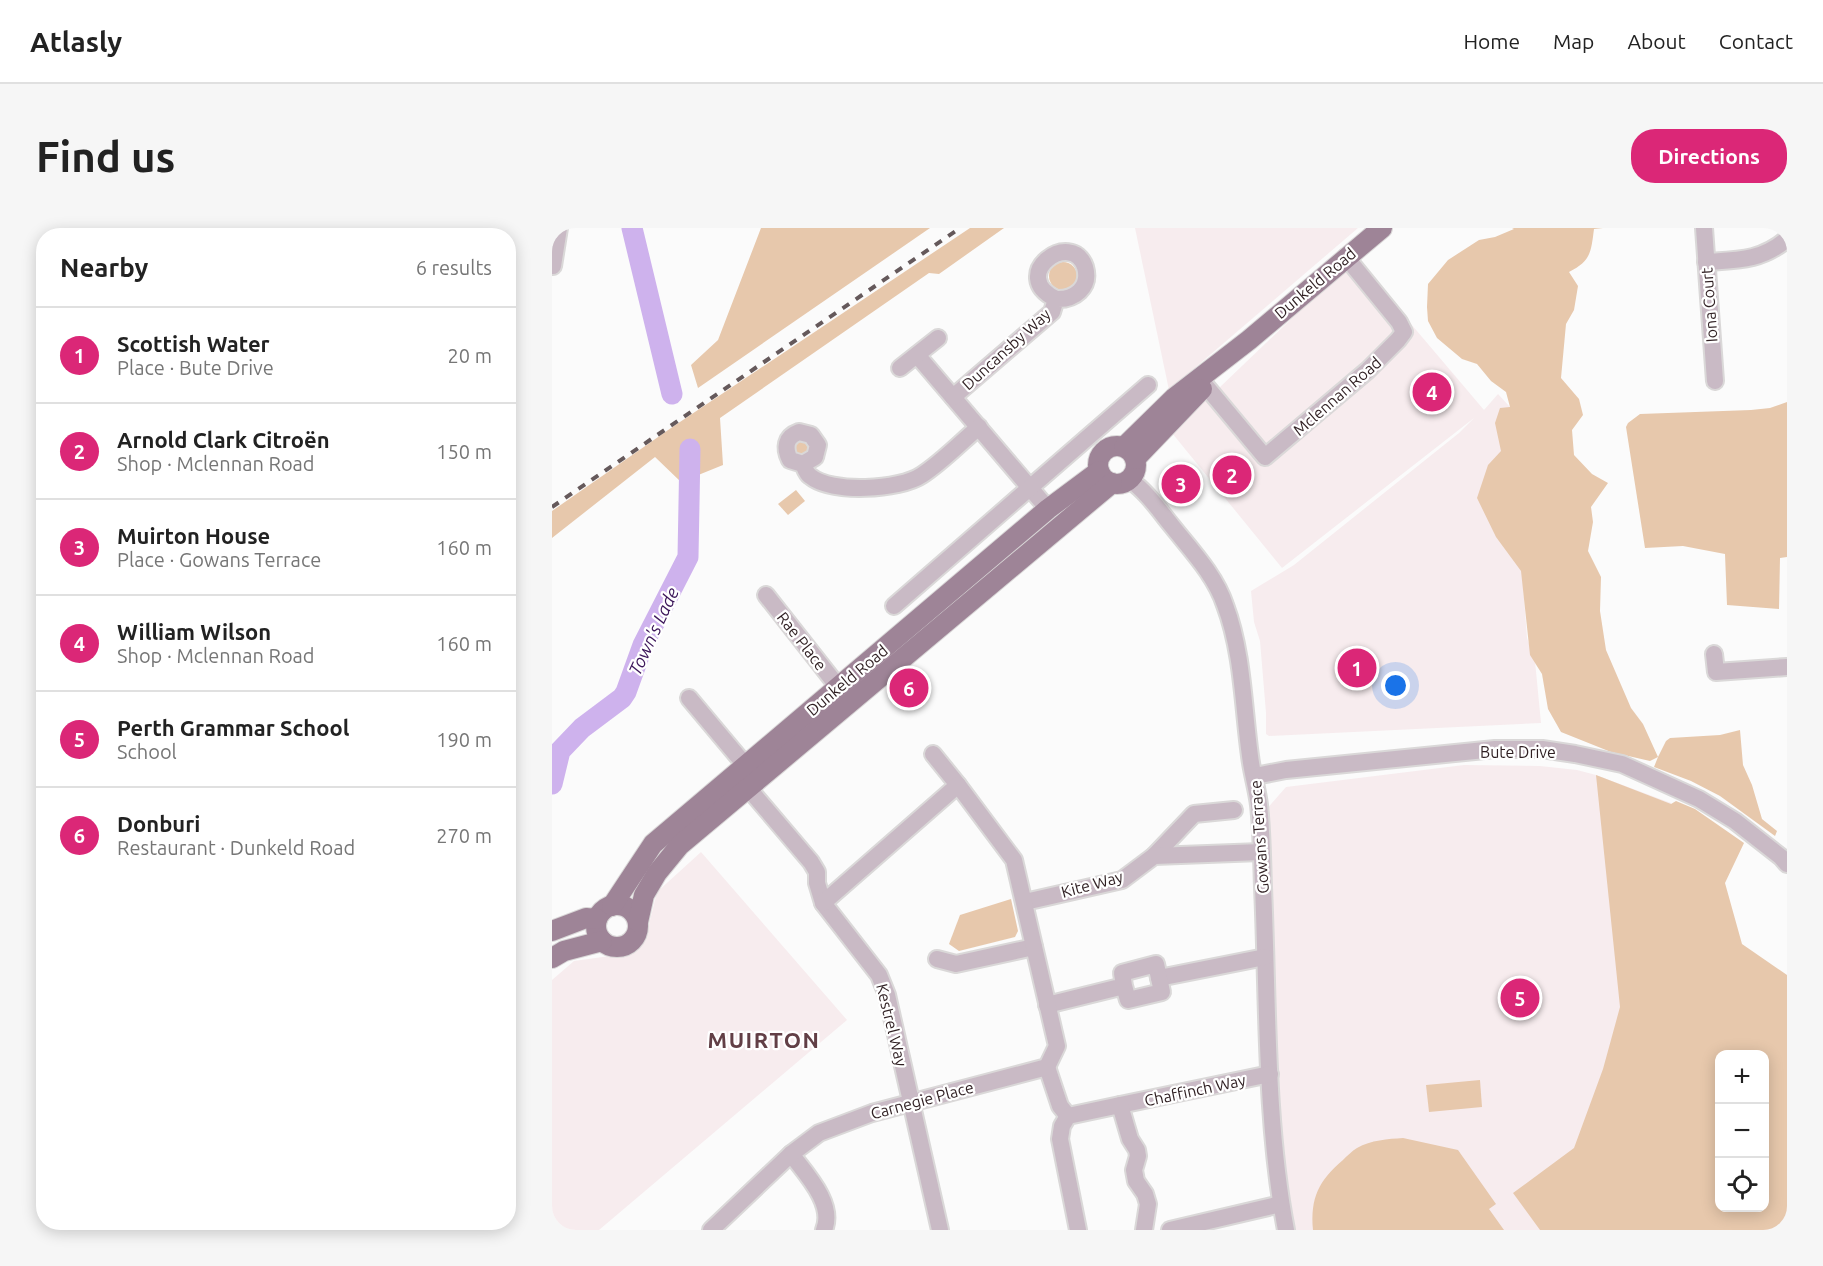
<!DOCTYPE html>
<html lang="en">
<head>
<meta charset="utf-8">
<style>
	:root { --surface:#fff; --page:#f6f6f6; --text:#222; --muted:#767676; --line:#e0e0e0; --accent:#db2777 }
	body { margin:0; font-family:Ubuntu,sans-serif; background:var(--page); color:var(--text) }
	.controls { position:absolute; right:18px; bottom:18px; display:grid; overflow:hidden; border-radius:12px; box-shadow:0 3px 15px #0003 }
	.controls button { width:54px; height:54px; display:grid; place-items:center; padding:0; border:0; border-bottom:2px solid var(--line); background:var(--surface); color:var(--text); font:30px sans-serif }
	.you { position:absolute; left:844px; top:458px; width:21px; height:21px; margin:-15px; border:4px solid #fff; border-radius:50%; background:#1a73e8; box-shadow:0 0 0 9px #1a73e833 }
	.badge { display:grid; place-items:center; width:39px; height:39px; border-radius:50%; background:var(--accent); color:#fff; font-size:20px; font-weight:700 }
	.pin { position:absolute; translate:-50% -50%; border:3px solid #fff; box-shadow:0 2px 6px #0006 }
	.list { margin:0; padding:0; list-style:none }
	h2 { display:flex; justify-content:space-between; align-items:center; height:78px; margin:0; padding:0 24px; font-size:26px }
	h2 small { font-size:20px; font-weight:400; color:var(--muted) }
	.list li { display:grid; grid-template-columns:39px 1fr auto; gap:18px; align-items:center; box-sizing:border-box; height:96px; padding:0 24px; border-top:2px solid var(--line) }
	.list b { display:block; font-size:22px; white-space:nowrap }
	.list p { margin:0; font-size:20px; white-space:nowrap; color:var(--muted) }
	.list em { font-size:20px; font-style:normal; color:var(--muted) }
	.icon { flex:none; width:33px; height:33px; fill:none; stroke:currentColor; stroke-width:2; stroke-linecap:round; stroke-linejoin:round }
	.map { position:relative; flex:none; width:1235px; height:1002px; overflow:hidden; border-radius:24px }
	header { display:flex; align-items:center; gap:36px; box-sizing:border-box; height:84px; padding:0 30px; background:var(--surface); border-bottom:2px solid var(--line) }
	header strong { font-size:28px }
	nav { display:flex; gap:33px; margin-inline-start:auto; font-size:21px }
	.intro { display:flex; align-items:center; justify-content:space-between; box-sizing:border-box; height:144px; padding:0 36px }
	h1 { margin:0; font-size:42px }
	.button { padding:15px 27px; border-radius:24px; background:var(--accent); color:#fff; font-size:21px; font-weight:700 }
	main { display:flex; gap:36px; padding:0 36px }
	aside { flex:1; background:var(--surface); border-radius:24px; box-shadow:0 3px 15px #0003 }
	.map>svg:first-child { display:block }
	.built { fill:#f7ecee; fill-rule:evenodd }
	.green { fill:#e7c8ac; fill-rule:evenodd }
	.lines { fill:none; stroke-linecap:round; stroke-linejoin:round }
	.river { stroke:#ceb2ed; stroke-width:21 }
	.minor-casing { stroke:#dad8d8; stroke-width:20 }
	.major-casing { stroke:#dad8d8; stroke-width:22 }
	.minor { stroke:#c9bac5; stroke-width:16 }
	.major { stroke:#9e8497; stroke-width:20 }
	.rail { stroke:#65595b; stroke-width:4; stroke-dasharray:8 8; stroke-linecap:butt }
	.labels { text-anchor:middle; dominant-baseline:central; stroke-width:4.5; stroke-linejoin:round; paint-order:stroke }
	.street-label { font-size:16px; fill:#2f1f22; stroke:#fff }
	.water-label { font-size:18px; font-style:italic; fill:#3b1559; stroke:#fff }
	.district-label { font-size:22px; font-weight:bold; letter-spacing:1.5px; fill:#623f46; stroke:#fff }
</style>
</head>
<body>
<header>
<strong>Atlasly</strong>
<nav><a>Home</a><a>Map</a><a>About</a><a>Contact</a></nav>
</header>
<div class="intro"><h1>Find us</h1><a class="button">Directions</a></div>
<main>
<aside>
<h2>Nearby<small>6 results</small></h2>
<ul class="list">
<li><span class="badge">1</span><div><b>Scottish Water</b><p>Place · Bute Drive</p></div><em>20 m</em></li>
<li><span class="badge">2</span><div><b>Arnold Clark Citroën</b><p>Shop · Mclennan Road</p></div><em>150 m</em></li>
<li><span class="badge">3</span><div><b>Muirton House</b><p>Place · Gowans Terrace</p></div><em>160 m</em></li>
<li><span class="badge">4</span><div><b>William Wilson</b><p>Shop · Mclennan Road</p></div><em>160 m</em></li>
<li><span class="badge">5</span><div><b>Perth Grammar School</b><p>School</p></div><em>190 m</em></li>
<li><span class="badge">6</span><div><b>Donburi</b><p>Restaurant · Dunkeld Road</p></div><em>270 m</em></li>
</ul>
</aside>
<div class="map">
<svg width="1235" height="1002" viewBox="0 0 1235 1002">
	<rect width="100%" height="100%" fill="#fbfbfb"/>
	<g class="built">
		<polygon points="583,0 806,0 617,162"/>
		<polygon points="803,30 932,182 946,166 958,179 975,410 983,433 989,495 717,508 714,506 714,485 708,413 702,394 699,363 742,337 907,205 922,190 730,340 620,205"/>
		<path d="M912 537 988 538 1025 542 1044 547 1119 575 1182 724 1235 785V1002H740L731 934 713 583 734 559ZM1168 826H1212V980H1168Z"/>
		<polygon points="149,624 295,792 47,1002 0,1002 0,752 22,733 65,727 96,700 105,664"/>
	</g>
	<g class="green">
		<polygon points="209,0 378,0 146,160 139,137 166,112"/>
		<polygon points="418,0 452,0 387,46 377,45 168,190 171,237 129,254 103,229 0,310 0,283 119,200"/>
		<path d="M960 0H1051L1042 1C1039 24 1039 33 1017 44L1026 58 1022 82 1014 96 1009 150 1027 171 1031 187 1020 202 1022 227 1040 246 1056 255 1039 279 1041 294 1036 323 1049 349 1048 383 1054 422 1079 480 1091 496 1106 529 1114 513 1118 510 1168 507 1188 502 1191 537 1200 557 1210 591 1225 603 1223 608 1168 568 1139 553 1102 539 1106 529 1098 533 1059 524 1009 504 996 481 990 446 978 427 969 343 944 309 925 270 936 237 949 223 943 195 948 180 958 179 954 164 939 153 925 136 910 131 885 110 876 93 875 79 876 56 896 32 927 12 943 9 962 1Z"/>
		<circle cx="511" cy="48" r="14"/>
		<polygon points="1235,174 1235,329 1228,330 1227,381 1175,377 1173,326 1131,318 1093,320 1074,199 1076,195 1088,186 1199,182 1218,180"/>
		<polygon points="251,211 258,217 255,227 244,228 241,217"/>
		<polygon points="244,262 253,273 236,287 226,276"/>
		<path d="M1044 547 1119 576 1124 573 1143 581 1192 615 1173 655 1190 716 1235 747V1002H988L961 965 1022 920 1051 841 1068 779ZM1168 826H1212V980H1168Z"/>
		<polygon points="459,671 466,703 463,709 407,723 397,716 408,687"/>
		<polygon points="928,852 930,879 877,884 874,857"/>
		<path d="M851 910 906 922 944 976 937 981 952 1002H761C758 970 767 952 791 932 795 928 800 923 805 920 819 912 836 911 851 910Z"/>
	</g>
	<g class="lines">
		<g class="river">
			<polyline points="80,0 120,166"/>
			<polyline points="0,556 8,523 30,500 70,470 74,464 91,417 136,329 138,221"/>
		</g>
		<defs>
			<g id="minor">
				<polyline points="1152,0 1163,153"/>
				<path d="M1154 34C1186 32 1209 33 1235 11"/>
				<polyline points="1,38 7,0"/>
				<polyline points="365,127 496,281"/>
				<polyline points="348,140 386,110"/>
				<polyline points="653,157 713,229 816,142 846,112 852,104 847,94 794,29"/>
				<path d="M401 169 500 84 504 71C522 72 539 60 533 39 520 0 455 47 504 71"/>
				<path d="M251 236 263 229 266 217 259 207 247 204C233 209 232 220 238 232L251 236C253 240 254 245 258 248 279 266 348 262 370 247 390 234 408 215 427 199"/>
				<path d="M578 252C595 264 607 282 620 298 639 322 663 347 673 377 691 425 691 478 698 528 700 545 705 561 707 577 710 604 710 632 711 659 716 770 713 893 734 1002"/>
				<polyline points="214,367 287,460"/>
				<polyline points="342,378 596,157"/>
				<polyline points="1162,426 1164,444 1235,439"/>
				<polyline points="137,470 193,537"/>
				<polyline points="381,526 406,557"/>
				<polyline points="703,548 734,542 943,521 990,521 1023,526 1070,536 1147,571 1183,593 1229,629 1235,636"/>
				<polyline points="197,561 259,634 265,644 265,655 271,675 327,747 335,767 388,1002"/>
				<polyline points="602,628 642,586 682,582"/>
				<polyline points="473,674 570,652 602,628 709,624"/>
				<polyline points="385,731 404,736 482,719"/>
				<polyline points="607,750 713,729"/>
				<polyline points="495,777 572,758 570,745 604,736 610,764 576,772 572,758"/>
				<polyline points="495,839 508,878 516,888"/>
				<polyline points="568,877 718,846"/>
				<path d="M239 926C254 946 283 976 272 1002"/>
				<polyline points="159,1002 239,926 267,905 320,885 495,839 505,818 462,632 406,557 271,675"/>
				<polyline points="526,1002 508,911 510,898 516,888 568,877 578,911 585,922 586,928 582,942 584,953 593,966 596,976 592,1002"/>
				<polyline points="618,1002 729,976"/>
			</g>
			<g id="major">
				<circle cx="565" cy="237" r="19"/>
				<polyline points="572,219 622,170 697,112 830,0"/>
				<polyline points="583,231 650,161"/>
				<circle cx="65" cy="698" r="21"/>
				<polyline points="60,678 101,616 496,281 547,243"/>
				<polyline points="86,694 92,667 105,645 128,617 560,255"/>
				<polyline points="0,703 34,690 45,691"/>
				<polyline points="0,730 12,723 50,713"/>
			</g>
		</defs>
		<use href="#minor" class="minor-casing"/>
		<use href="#major" class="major-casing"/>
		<use href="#minor" class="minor"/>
		<use href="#major" class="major"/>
		<polyline class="rail" points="0,279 408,0"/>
	</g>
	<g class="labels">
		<g class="street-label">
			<text transform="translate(763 55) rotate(-40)">Dunkeld Road</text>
			<text transform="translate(1157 77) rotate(-94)">Iona Court</text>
			<text transform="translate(454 121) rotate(-42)">Duncansby Way</text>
			<text transform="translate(785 168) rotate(-41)">Mclennan Road</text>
			<text transform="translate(250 413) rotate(52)">Rae Place</text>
			<text transform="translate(295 452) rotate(-40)">Dunkeld Road</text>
			<text x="966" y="524">Bute Drive</text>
			<text transform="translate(707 609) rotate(-94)">Gowans Terrace</text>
			<text transform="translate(540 656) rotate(-15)">Kite Way</text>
			<text transform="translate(340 797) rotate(76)">Kestrel Way</text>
			<text transform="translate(643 862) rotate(-12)">Chaffinch Way</text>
			<text transform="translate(370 872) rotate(-15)">Carnegie Place</text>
		</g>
		<g class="water-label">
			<text transform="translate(101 403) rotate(-65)">Town's Lade</text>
		</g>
		<g class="district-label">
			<text x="212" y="811">MUIRTON</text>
		</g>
	</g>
</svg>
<div class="controls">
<button>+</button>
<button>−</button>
<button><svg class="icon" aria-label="locate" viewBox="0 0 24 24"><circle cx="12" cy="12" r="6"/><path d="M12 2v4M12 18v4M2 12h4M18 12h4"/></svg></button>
</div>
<div class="you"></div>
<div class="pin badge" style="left:805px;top:440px">1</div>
<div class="pin badge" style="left:680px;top:247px">2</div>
<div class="pin badge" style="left:629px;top:256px">3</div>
<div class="pin badge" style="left:880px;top:164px">4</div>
<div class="pin badge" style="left:968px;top:770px">5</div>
<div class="pin badge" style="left:357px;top:460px">6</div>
</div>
</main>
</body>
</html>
